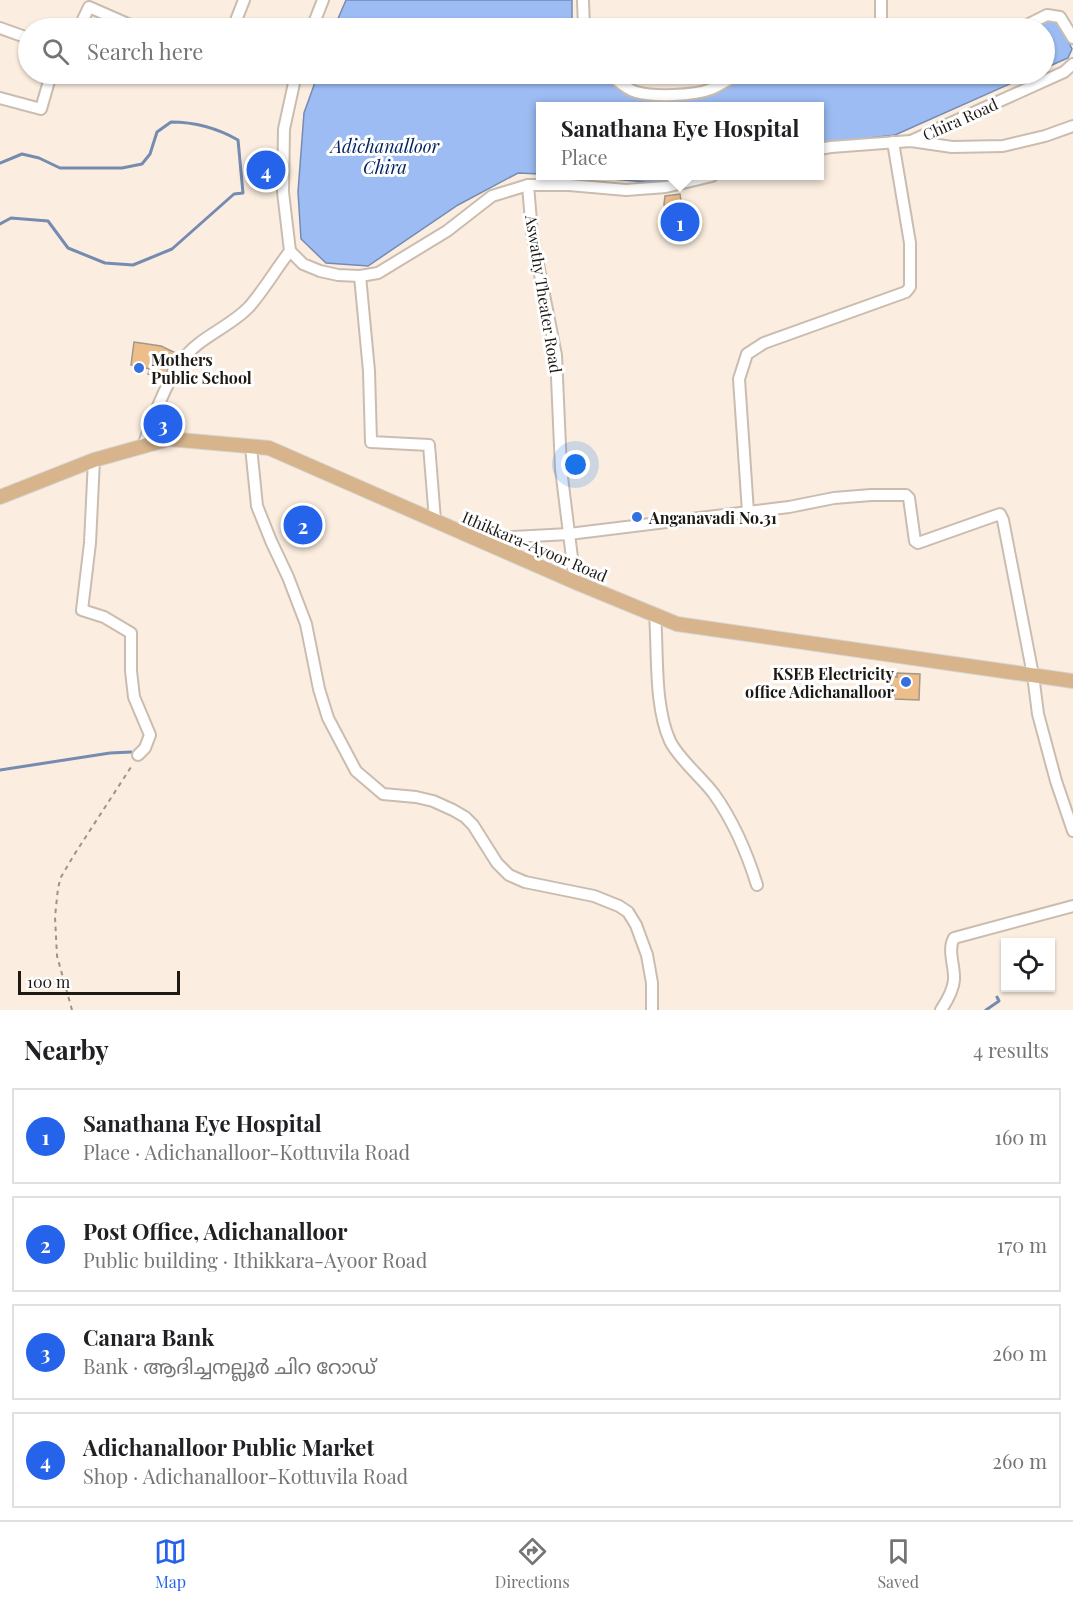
<!DOCTYPE html>
<html lang="en">
<head>
<meta charset="utf-8">
<style>
	:root { --surface:#fff; --page:#f6f6f6; --text:#202124; --muted:#757577; --line:#e0e0e0; --accent:#2563eb }
	body { margin:0; font-family:"Playfair Display","Noto Sans Malayalam",serif; background:var(--page); color:var(--text) }
	.controls { position:absolute; right:18px; bottom:18px; display:grid; overflow:hidden; border-radius:0px; box-shadow:0 2px 4px #0004 }
	.controls button { width:54px; height:54px; display:grid; place-items:center; padding:0; border:0; border-bottom:2px solid var(--line); background:var(--surface); color:var(--text); font:30px sans-serif }
	.scale { position:absolute; left:18px; bottom:15px; width:162px; box-sizing:border-box; padding-left:6px; border:3px solid #1e1914; border-top:0; font-size:16px; line-height:21px; white-space:nowrap; color:#1e1914; -webkit-text-stroke:4px #fff; paint-order:stroke }
	.you { position:absolute; left:576px; top:465px; width:21px; height:21px; margin:-15px; border:4px solid #fff; border-radius:50%; background:#1a73e8; box-shadow:0 0 0 9px #1a73e833 }
	.badge { display:grid; place-items:center; width:39px; height:39px; border-radius:50%; background:var(--accent); color:#fff; font-size:20px; font-weight:700 }
	.pin { position:absolute; translate:-50% -50%; border:3px solid #fff; box-shadow:0 2px 6px #0006 }
	.popup { position:absolute; left:536px; top:102px; width:288px; height:78px; box-sizing:border-box; display:grid; place-content:center; border-radius:0px; background:var(--surface); filter:drop-shadow(0 2px 4px #0005); font-size:20px; white-space:nowrap; color:var(--muted) }
	.popup b { font-size:22px; color:var(--text) }
	.popup::after { content:''; position:absolute; left:50%; top:100%; margin-left:-12px; border:12px solid transparent; border-top-color:var(--surface) }
	.list { margin:0; padding:0; list-style:none }
	h2 { display:flex; justify-content:space-between; align-items:center; height:78px; margin:0; padding:0 24px; font-size:26px }
	h2 small { font-size:20px; font-weight:400; color:var(--muted) }
	.list li { display:grid; grid-template-columns:39px 1fr auto; gap:18px; align-items:center; box-sizing:border-box; height:96px; margin:0 12px 12px; padding:0 12px; border:2px solid var(--line); border-radius:0px }
	.list b { display:block; font-size:22px; white-space:nowrap }
	.list p { margin:0; font-size:20px; white-space:nowrap; color:var(--muted) }
	.list em { font-size:20px; font-style:normal; color:var(--muted) }
	.icon { flex:none; width:33px; height:33px; fill:none; stroke:currentColor; stroke-width:2; stroke-linecap:round; stroke-linejoin:round }
	.map { position:relative; flex:none; width:1073px; height:1010px; overflow:hidden }
	.search { position:absolute; background:var(--surface); box-shadow:0 2px 4px #0004; left:18px; right:18px; top:18px; height:66px; display:flex; align-items:center; gap:15px; box-sizing:border-box; padding:0 21px; border-radius:33px; color:var(--muted); font-size:22px }
	.sheet { height:510px; background:var(--surface) }
	nav { display:flex; justify-content:space-around; align-items:center; box-sizing:border-box; height:84px; border-top:2px solid var(--line); background:var(--surface); font-size:16px; color:var(--muted) }
	nav a { display:grid; justify-items:center; gap:3px }
	nav .on { color:var(--accent) }
	.map>svg:first-child { display:block }
	.water { fill:#9cbcf3; stroke:#768bb0; stroke-width:1.5 }
	.lines { fill:none; stroke-linecap:round; stroke-linejoin:round }
	.stream { stroke:#768bb0; stroke-width:3 }
	.building { fill:#edbe8a; stroke:#a4978b; stroke-width:1.5 }
	.minor-casing { stroke:#cabdb0; stroke-width:14 }
	.major-casing { stroke:#d6d6d5; stroke-width:16 }
	.path { stroke:#9d9389; stroke-width:2; stroke-dasharray:4.5 4.5; stroke-linecap:butt }
	.minor { stroke:#fff; stroke-width:10 }
	.major { stroke:#d7b48b; stroke-width:14 }
	.poi-dot { fill:#3471df; stroke:#fff; stroke-width:2 }
	.labels { text-anchor:middle; dominant-baseline:central; stroke-width:6; stroke-linejoin:round; paint-order:stroke }
	.street-label { font-size:16px; fill:#1e1914; stroke:#fff }
	.poi-label { font-size:16px; font-weight:bold; fill:#1e1914; stroke:#fff; text-anchor:start }
	.water-label { font-size:18px; font-style:italic; fill:#022462; stroke:#fff }
</style>
</head>
<body>
<div class="map">
<svg width="1073" height="1010" viewBox="0 0 1073 1010">
	<rect width="100%" height="100%" fill="#fbeee0"/>
	<g class="water">
		<polygon points="346,0 572,0 572,28 334,28"/>
		<polygon points="1048,18 1060,24 1072,49 1068,58 1045,68 1044,28 1030,28"/>
		<polygon points="318,74 604,74 617,84 645,98 704,95 742,78 796,74 1032,74 895,135 820,144 819,106 540,106 540,174 518,173 458,205 368,266 326,263 301,239 298,192 304,113"/>
		<polygon points="577,176 689,176 658,183"/>
	</g>
	<g class="lines">
		<g class="stream">
			<path d="M0 163 22 154 39 158 60 168H122L142 164 150 154 157 132 171 122C196 122 217 128 238 140L243 193 234 194 172 249 133 265 105 263 68 248 48 221 11 218 0 224"/>
			<polyline points="0,770 110,753 131,752"/>
			<polyline points="986,1010 999,1001 997,997"/>
		</g>
	</g>
	<g class="building">
		<polygon points="680,194 681,201 685,201 688,216 692,215 694,228 688,229 690,238 670,241 664,204 665,196"/>
		<polygon points="134,342 161,346 178,354 163,378 148,374 150,369 131,365"/>
		<polygon points="897,673 920,674 919,700 894,699 895,687 891,687 892,676 897,677"/>
	</g>
	<g class="lines">
		<defs>
			<g id="minor">
				<polyline points="583,0 584,28"/>
				<polyline points="0,28 28,38"/>
				<polyline points="79,28 89,7 137,28"/>
				<polyline points="233,28 244,0"/>
				<polyline points="312,28 323,0"/>
				<polyline points="881,28 881,0"/>
				<polyline points="1021,28 1047,15 1060,17 1073,38"/>
				<polyline points="296,74 284,129 283,192 290,251 303,264 320,271 338,275 360,276 378,273 447,231 492,196 528,185 569,185 626,190 666,187 712,176"/>
				<path d="M609 74C617 80 626 89 636 92 653 97 694 96 711 89 723 84 731 76 744 74"/>
				<polyline points="0,98 41,109 51,74"/>
				<polyline points="911,141 1064,72 1073,64"/>
				<polyline points="819,149 831,147 911,141 952,147 1003,146 1045,136 1073,126"/>
				<polyline points="528,185 532,234 556,355 561,469 575,582"/>
				<polyline points="360,276 369,371 371,442 429,445 435,520"/>
				<path d="M143 446C153 418 164 387 181 362 198 337 229 328 249 307 264 290 276 269 290 251"/>
				<polyline points="251,447 257,506 271,541 288,577 306,624 319,689 328,718 356,771 383,794 416,797 433,801 453,810 465,817 473,825 497,863 509,875 525,882 594,896 619,906 628,912 636,925 647,955 652,983 652,1010"/>
				<polyline points="94,460 90,543 82,610 104,617 131,633 131,671 134,697 150,735 145,748 138,755"/>
				<polyline points="748,512 739,379 747,354 764,343 906,292 910,287 910,243 893,142"/>
				<polyline points="477,539 569,534 789,507 834,498 871,495 906,495 909,498 915,541 918,543 1000,514 1003,520 1033,675 1038,714 1056,781 1073,831"/>
				<path d="M655 614C658 653 654 706 670 741 678 758 702 778 714 794 734 822 747 853 757 885"/>
				<path d="M941 1010C947 1001 953 991 954 980 955 966 947 950 954 938L1073 906"/>
			</g>
			<polyline id="major" points="0,497 94,460 169,439 269,448 575,582 677,624 1073,681"/>
		</defs>
		<use href="#minor" class="minor-casing"/>
		<use href="#major" class="major-casing"/>
		<polyline class="path" points="72,1010 57,956 55,917 58,888 61,877 74,855 133,764"/>
		<use href="#minor" class="minor"/>
		<use href="#major" class="major"/>
	</g>
	<g class="poi-dot">
		<circle cx="139" cy="368" r="6"/>
		<circle cx="637" cy="517" r="6"/>
		<circle cx="906" cy="682" r="6"/>
	</g>
	<g class="labels">
		<g class="street-label">
			<text transform="translate(960 119) rotate(-24)">Chira Road</text>
			<text transform="translate(544 294) rotate(81)">Aswathy Theater Road</text>
			<text transform="translate(535 546) rotate(23)">Ithikkara-Ayoor Road</text>
		</g>
		<g class="poi-label">
			<text x="151" y="359">Mothers<tspan x="151" dy="18">Public School</tspan></text>
			<text x="649" y="517">Anganavadi No.31</text>
			<text x="894" y="673" text-anchor="end">KSEB Electricity<tspan x="894" dy="18">office Adichanalloor</tspan></text>
		</g>
		<g class="water-label">
			<text x="385" y="146">Adichanalloor<tspan x="385" dy="21">Chira</tspan></text>
		</g>
	</g>
</svg>
<div class="controls">
<button><svg class="icon" aria-label="locate" viewBox="0 0 24 24"><circle cx="12" cy="12" r="6"/><path d="M12 2v4M12 18v4M2 12h4M18 12h4"/></svg></button>
</div>
<div class="scale">100 m</div>
<div class="you"></div>
<div class="pin badge" style="left:680px;top:222px">1</div>
<div class="popup"><b>Sanathana Eye Hospital</b>Place</div>
<div class="pin badge" style="left:303px;top:525px">2</div>
<div class="pin badge" style="left:163px;top:424px">3</div>
<div class="pin badge" style="left:266px;top:170px">4</div>
<div class="search"><svg class="icon" aria-label="search" viewBox="0 0 24 24"><circle cx="10" cy="10" r="6"/><path d="M15 15l6 6"/></svg>Search here</div>
</div>
<section class="sheet">
<h2>Nearby<small>4 results</small></h2>
<ul class="list">
<li><span class="badge">1</span><div><b>Sanathana Eye Hospital</b><p>Place · Adichanalloor-Kottuvila Road</p></div><em>160 m</em></li>
<li><span class="badge">2</span><div><b>Post Office, Adichanalloor</b><p>Public building · Ithikkara-Ayoor Road</p></div><em>170 m</em></li>
<li><span class="badge">3</span><div><b>Canara Bank</b><p>Bank · ആദിച്ചനല്ലൂർ ചിറ റോഡ്</p></div><em>260 m</em></li>
<li><span class="badge">4</span><div><b>Adichanalloor Public Market</b><p>Shop · Adichanalloor-Kottuvila Road</p></div><em>260 m</em></li>
</ul>
</section>
<nav>
<a class="on"><svg class="icon" aria-label="map" viewBox="0 0 24 24"><path d="M3 6l6-2 6 2 6-2v14l-6 2-6-2-6 2zM9 4v14M15 6v14"/></svg>Map</a>
<a><svg class="icon" aria-label="directions" viewBox="0 0 24 24"><path d="M12 3l9 9-9 9-9-9zM9 14v-3h6M13 9l2 2-2 2"/></svg>Directions</a>
<a><svg class="icon" aria-label="saved" viewBox="0 0 24 24"><path d="M7 4h10v16l-5-4-5 4z"/></svg>Saved</a>
</nav>
</body>
</html>
